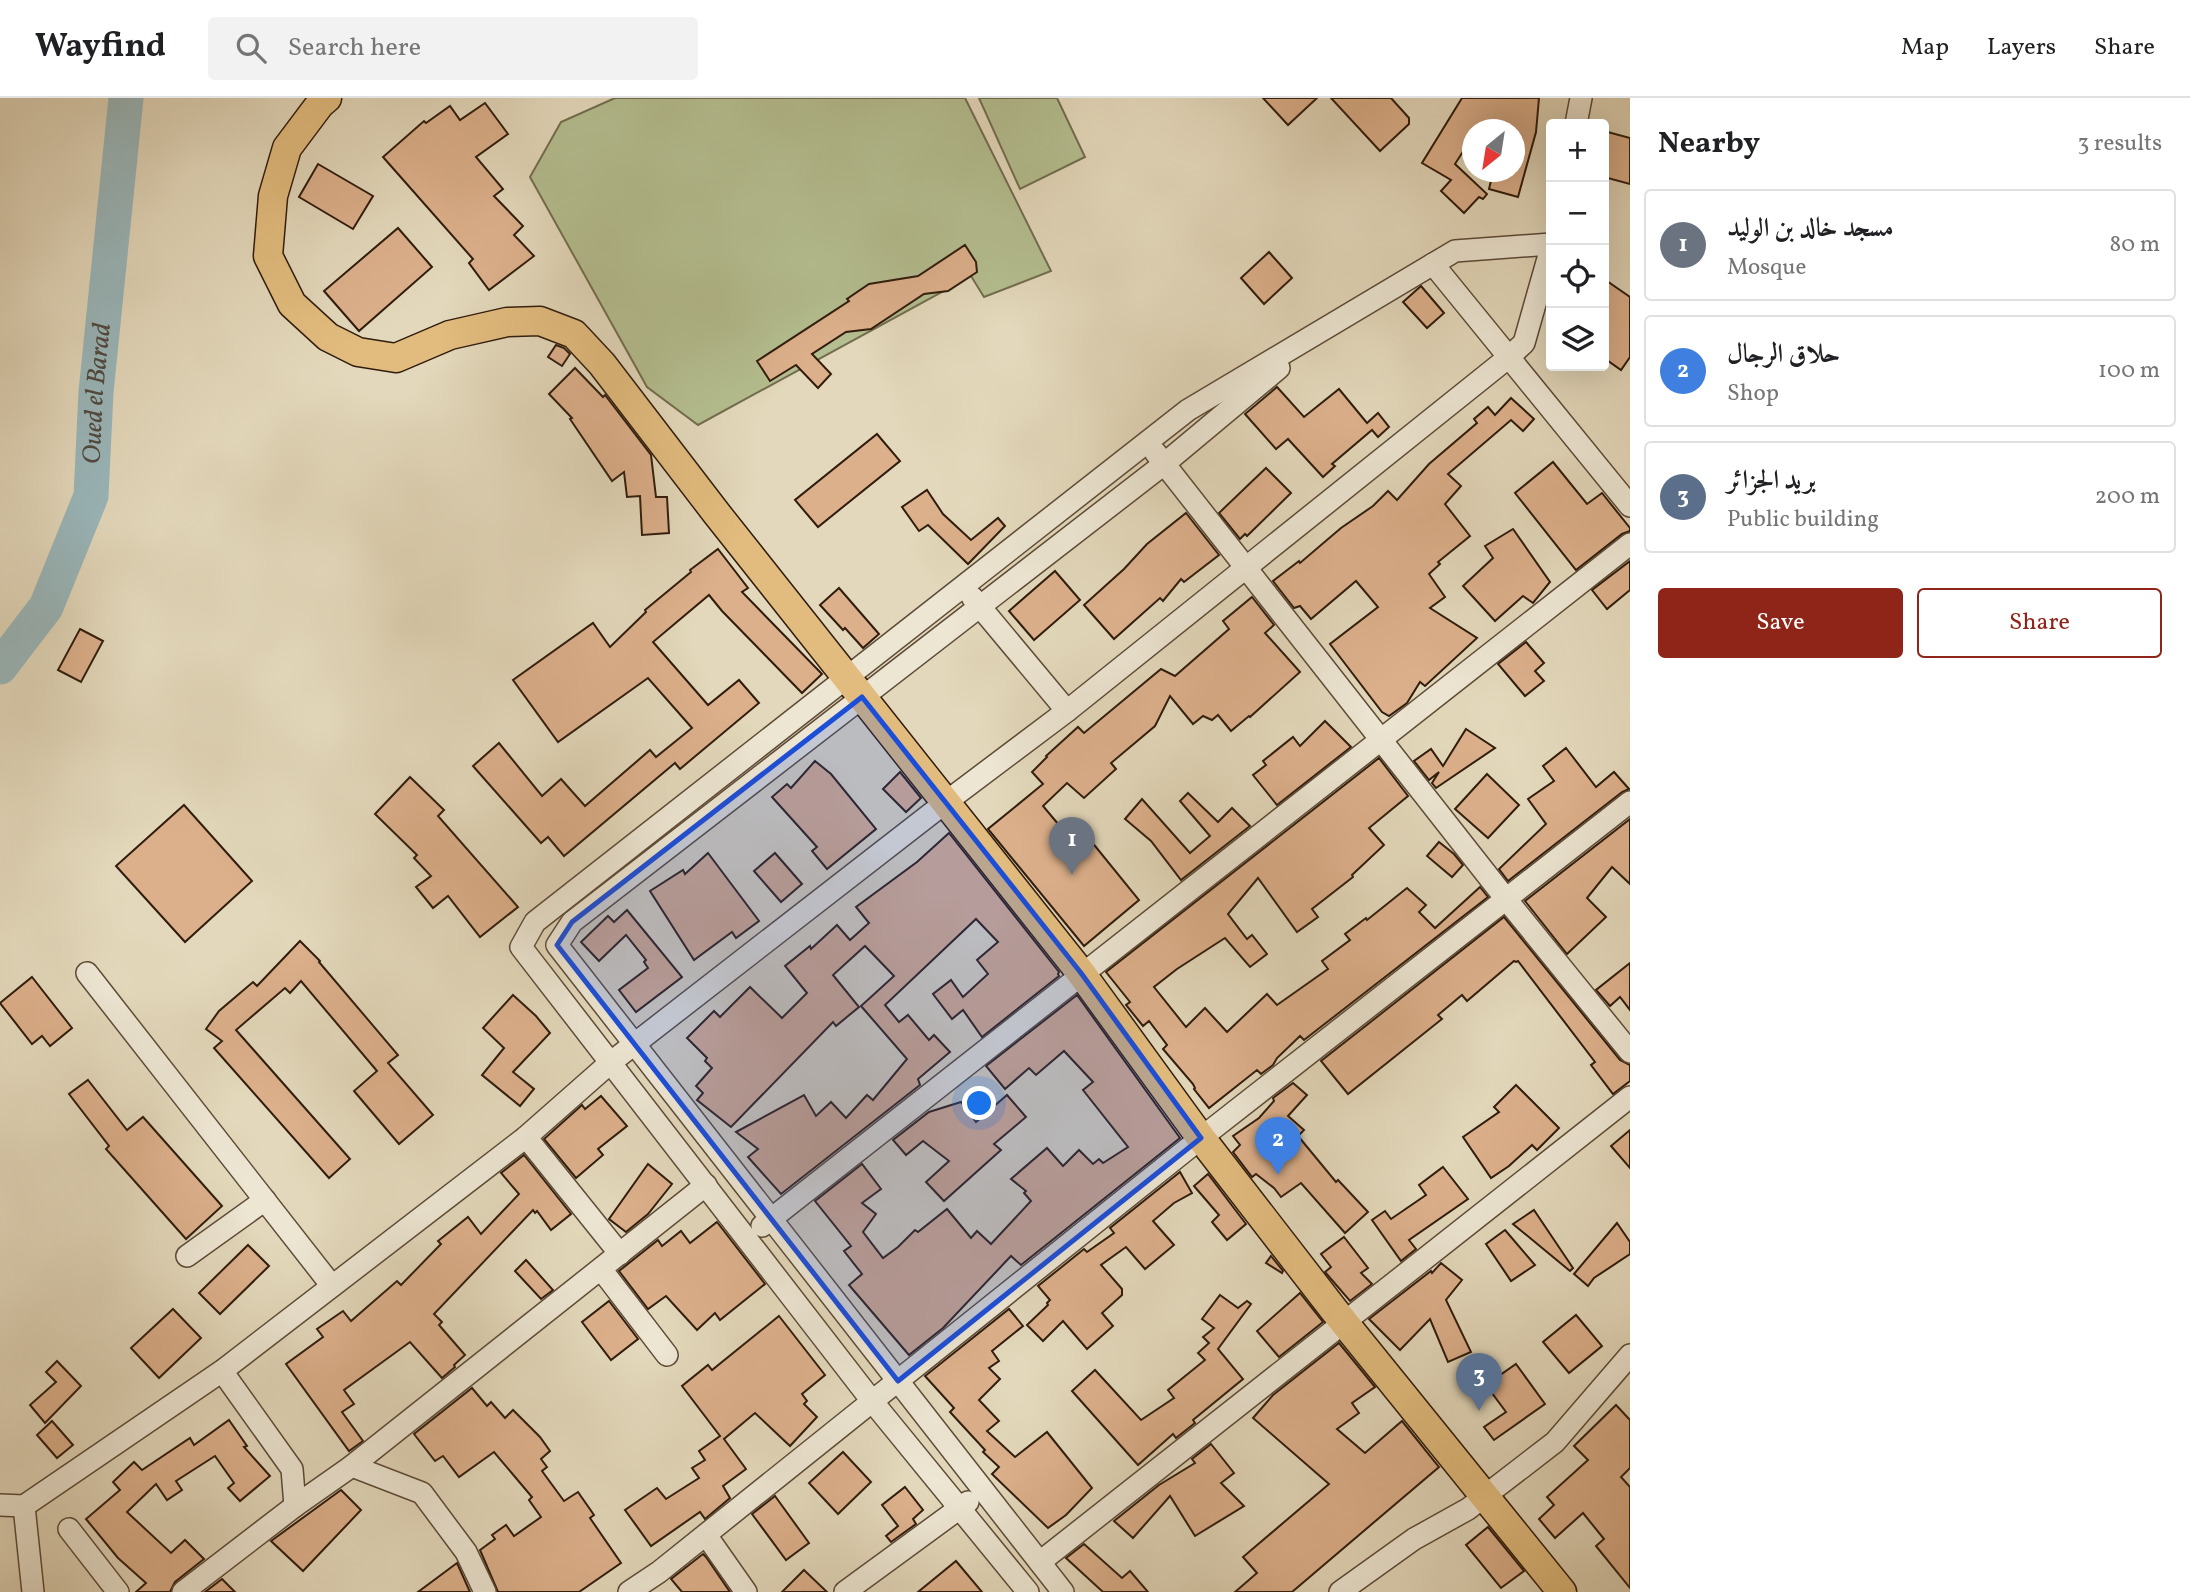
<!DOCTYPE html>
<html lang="en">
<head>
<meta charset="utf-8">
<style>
	:root { --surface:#fff; --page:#f2f2f2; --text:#202124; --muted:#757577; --line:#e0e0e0; --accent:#8f2418 }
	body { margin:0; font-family:Vollkorn,Amiri,serif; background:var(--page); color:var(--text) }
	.controls { position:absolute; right:21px; top:21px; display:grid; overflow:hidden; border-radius:7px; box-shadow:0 7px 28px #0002 }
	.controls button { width:63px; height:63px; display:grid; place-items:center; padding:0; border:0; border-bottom:2px solid var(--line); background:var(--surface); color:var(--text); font:35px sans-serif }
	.compass { position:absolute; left:1462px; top:21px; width:63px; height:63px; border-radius:50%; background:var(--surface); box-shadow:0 7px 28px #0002; rotate:210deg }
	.you { position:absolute; left:980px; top:1006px; width:24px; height:24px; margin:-18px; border:5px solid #fff; border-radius:50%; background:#1a73e8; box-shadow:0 0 0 10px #1a73e833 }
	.badge { display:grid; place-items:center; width:46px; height:46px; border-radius:50%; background:var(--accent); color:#fff; font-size:23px; font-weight:700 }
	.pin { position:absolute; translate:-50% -58px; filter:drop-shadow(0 2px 4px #0008) }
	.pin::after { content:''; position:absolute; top:37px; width:24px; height:21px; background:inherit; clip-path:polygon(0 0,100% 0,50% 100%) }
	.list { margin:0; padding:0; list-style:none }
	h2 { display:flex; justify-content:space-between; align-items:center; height:91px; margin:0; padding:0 28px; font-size:30px }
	h2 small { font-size:23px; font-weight:400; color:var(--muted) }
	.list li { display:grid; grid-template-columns:46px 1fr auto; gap:21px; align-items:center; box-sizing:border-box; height:112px; margin:0 14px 14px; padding:0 14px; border:2px solid var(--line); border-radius:7px }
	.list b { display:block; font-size:26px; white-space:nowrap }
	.list p { margin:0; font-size:23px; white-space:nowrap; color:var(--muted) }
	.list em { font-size:23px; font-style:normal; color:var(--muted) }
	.actions { display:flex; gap:14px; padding:21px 28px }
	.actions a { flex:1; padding:16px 0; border:2px solid var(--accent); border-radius:7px; text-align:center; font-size:24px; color:var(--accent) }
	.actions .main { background:var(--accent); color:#fff }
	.icon { flex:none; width:38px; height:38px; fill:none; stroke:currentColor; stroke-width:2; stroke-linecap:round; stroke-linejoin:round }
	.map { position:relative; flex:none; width:1630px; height:1494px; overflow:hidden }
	header { display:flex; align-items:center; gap:42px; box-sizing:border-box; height:98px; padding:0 35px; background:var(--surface); border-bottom:2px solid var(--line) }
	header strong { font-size:33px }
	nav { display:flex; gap:38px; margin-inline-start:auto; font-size:24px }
	.search { width:490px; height:63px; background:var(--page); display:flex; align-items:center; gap:18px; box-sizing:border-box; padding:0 24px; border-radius:7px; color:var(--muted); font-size:26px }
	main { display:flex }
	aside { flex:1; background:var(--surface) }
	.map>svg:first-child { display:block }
	.green { fill:#b4be90; stroke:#726d4e; stroke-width:2 }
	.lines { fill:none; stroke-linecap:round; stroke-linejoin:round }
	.river { stroke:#9ab7bb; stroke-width:35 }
	.building { fill:#dcb08b; stroke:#301c0d; stroke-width:2 }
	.minor-casing { stroke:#5d4b38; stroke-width:24 }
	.major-casing { stroke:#301c0d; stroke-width:31 }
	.minor { stroke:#ede6d3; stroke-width:21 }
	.major { stroke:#e2bc7e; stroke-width:28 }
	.marked { fill:#1d4ed8; fill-opacity:0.2; stroke:#1d4ed8; stroke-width:5; stroke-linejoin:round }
	.labels { text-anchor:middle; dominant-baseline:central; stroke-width:7; stroke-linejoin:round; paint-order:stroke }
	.water-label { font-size:26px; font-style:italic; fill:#504a41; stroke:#ede6d3 }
</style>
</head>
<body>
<header>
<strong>Wayfind</strong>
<div class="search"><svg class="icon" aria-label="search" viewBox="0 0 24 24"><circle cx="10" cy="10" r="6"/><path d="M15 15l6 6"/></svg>Search here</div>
<nav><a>Map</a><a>Layers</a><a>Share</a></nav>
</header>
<main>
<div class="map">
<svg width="1630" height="1494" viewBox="0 0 1630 1494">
	<rect width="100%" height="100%" fill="#e3d8bb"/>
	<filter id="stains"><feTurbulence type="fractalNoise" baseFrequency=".00286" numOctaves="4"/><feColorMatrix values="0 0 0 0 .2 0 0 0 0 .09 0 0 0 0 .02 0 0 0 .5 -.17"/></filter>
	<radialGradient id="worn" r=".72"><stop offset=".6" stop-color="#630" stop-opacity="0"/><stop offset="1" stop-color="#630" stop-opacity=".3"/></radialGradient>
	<g class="green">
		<polygon points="615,0 965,0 1051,173 984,199 971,178 698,327 647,289 530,79 561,24"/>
		<polygon points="979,0 1057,0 1085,59 1020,91"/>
	</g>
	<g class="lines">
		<path class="river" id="s1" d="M0 569 46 509 91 398 96 294 126 0"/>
	</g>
	<g class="building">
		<polygon points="1263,0 1317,0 1288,27"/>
		<polygon points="1331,0 1391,0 1409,20 1409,26 1380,53"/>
		<polygon points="1462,0 1539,0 1536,34 1518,99 1489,91 1493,74 1515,74 1515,32 1473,32 1473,38 1455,66 1487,96 1483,101 1479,99 1464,115 1441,93 1451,82 1422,65"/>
		<polygon points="485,5 508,36 476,59 503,91 494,98 523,128 514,137 534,158 489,192 469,165 473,161 383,59 424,23 426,25 450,8 460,22"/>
		<polygon points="1604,33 1630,40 1630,86 1604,79"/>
		<polygon points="318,66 373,98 353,131 299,99"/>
		<polygon points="398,130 432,169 359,233 324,193"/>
		<polygon points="965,147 976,164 977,174 948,193 924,196 871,231 846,234 812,256 831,276 818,290 796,267 770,283 757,263 849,203 847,201 869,186 918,178"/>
		<polygon points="1269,154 1292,180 1264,206 1241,180"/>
		<polygon points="1604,181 1630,199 1630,259 1621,272 1604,260"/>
		<polygon points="1421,188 1444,215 1427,230 1403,204"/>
		<polygon points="556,247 564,250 570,256 562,268 548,259"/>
		<polygon points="575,270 603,299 605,297 651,357 656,399 667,399 669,435 642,437 640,398 627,399 624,374 612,383 570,321 572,320 549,296"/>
		<polygon points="1277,289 1304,319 1339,291 1367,325 1378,315 1389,329 1378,339 1372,332 1332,366 1335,368 1323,379 1288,341 1276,351 1245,316"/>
		<polygon points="1511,300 1534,321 1523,333 1511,322 1448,376 1461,388 1445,406 1470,438 1438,464 1440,466 1429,476 1445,499 1430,510 1477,540 1425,588 1420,584 1407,605 1389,618 1382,614 1330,546 1378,509 1356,483 1311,521 1300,508 1294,510 1273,483 1299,463 1300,465 1341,430 1373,408 1388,393 1397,402 1429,366 1477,325 1474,321 1488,309 1495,317"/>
		<polygon points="877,336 900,363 818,429 795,402"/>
		<polygon points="1553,364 1587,406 1602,395 1630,430 1630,433 1622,436 1576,472 1515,395"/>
		<polygon points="1266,370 1291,395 1247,438 1245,436 1240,441 1219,415"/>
		<polygon points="927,392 943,416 971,442 998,420 1005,428 968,466 928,427 919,433 902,409"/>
		<polygon points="1186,415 1219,457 1184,484 1181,481 1163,503 1160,500 1114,541 1084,507 1124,471 1147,446"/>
		<polygon points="1513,431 1550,484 1533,505 1523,498 1495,523 1463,488 1493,460 1485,448"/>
		<polygon points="718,451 748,490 742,494 822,576 802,595 722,513 709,497 653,544 708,607 739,582 759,605 680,671 675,665 564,758 548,739 541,745 473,668 499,645 542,698 561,681 585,708 650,652 656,659 692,630 648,580 558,644 513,582 593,525 610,549 646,514 645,512 691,474 690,472"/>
		<polygon points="1630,463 1630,492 1607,511 1592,492"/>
		<polygon points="1055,473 1080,502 1034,542 1009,513"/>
		<polygon points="839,490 879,536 863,550 845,530 843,532 820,507"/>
		<polygon points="1252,499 1274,527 1265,535 1300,574 1250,619 1249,618 1231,633 1218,617 1212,622 1203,618 1193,626 1170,598 1155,628 1111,665 1116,671 1084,700 1067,685 1043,708 1080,752 1091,743 1139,802 1084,848 988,731 1043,686 1032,674 1047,659 1046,658 1078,629 1084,635 1161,571 1175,578 1229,531 1223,523"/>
		<polygon points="80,531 103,543 81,584 58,572"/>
		<polygon points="1526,544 1544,565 1535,573 1544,583 1525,598 1498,566"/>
		<polygon points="1325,623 1351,649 1277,707 1253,677 1266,667 1263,663 1293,639 1300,648"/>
		<polygon points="1466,631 1495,650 1436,690 1432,685 1439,674 1429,682 1414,663 1431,651 1443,668"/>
		<polygon points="1566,650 1596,689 1614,674 1629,691 1622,694 1508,783 1499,771 1546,726 1528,701 1554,683 1543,668"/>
		<polygon points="1379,660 1408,698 1369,730 1384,747 1352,777 1353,779 1312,811 1318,819 1297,834 1258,780 1228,816 1247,841 1252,837 1267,856 1250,869 1225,840 1177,871 1154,889 1186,929 1205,910 1227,934 1267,896 1277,907 1328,871 1322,863 1350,842 1345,836 1366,820 1367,822 1407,790 1426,807 1419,814 1435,830 1480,789 1488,799 1304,942 1300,938 1277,960 1273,967 1261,976 1257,972 1209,1010 1194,991 1195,990 1193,986 1163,951 1167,947 1149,923 1143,928 1126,907 1130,904 1106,874"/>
		<polygon points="815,663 831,676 876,731 827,771 812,753 817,749 772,699 787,686 791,690"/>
		<polygon points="900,674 921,700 906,714 883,691"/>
		<polygon points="1487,676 1519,707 1488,740 1455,711"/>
		<polygon points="410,679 444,712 438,718 518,809 480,839 448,798 433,810 416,789 431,778 414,760 417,757 375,716"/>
		<polygon points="1188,695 1218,724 1232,710 1250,728 1181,782 1151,743 1125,721 1142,701 1190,755 1210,738 1180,703"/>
		<polygon points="184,707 252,783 185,844 116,768"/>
		<polygon points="1630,721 1630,786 1612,769 1587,800 1606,819 1567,856 1525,803"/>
		<polygon points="949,735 1059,874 1058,876 1059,878 982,939 963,912 952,921 933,896 951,882 963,899 988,876 977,862 998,844 976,821 885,907 899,924 908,917 929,942 934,937 950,954 918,981 920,987 781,1096 748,1059 758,1051 736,1034 804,997 816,1018 831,1004 846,1020 867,997 873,1002 907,961 861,908 894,878 865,848 833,877 859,909 836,928 833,924 731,1029 697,1002 703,995 696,988 712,970 705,963 707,960 687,940 714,913 720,919 750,889 782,920 807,895 785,868 810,848 811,851 837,827 850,842 869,825 856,809 917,764"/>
		<polygon points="1439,744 1454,756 1463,767 1452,779 1427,758"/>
		<polygon points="708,755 759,823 736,840 732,834 694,862 650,793 683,772 685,776"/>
		<polygon points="775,755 802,786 781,804 754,773"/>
		<polygon points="627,812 682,879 636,914 619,892 648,870 644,864 646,862 626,837 599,863 581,844 608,818 614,824"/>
		<polygon points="1504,819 1620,962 1630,967 1630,983 1613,996 1591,967 1595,964 1518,863 1516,864 1514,863 1467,903 1462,897 1438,917 1442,921 1348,996 1321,963"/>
		<polygon points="300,843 320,863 319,864 398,957 388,965 433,1017 399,1046 354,993 377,973 301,883 290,895 285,890 236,932 350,1061 329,1080 214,950 222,943 206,931 219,913 253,884 257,888"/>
		<polygon points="1630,865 1630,912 1620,899 1610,908 1596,892"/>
		<polygon points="32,879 72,930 50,948 42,938 32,946 0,905"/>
		<polygon points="513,897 536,918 550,935 513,974 534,991 520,1008 482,977 504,950 483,930"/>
		<polygon points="1077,897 1180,1040 1021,1167 1011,1158 943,1230 909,1257 849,1187 862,1176 844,1153 851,1148 815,1103 862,1066 881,1091 862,1105 876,1116 863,1134 883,1160 898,1149 915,1132 918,1134 947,1111 971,1140 977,1133 991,1146 1031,1103 1024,1095 1026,1093 1011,1081 1047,1050 1063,1068 1079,1052 1093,1066 1099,1061 1103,1065 1128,1049 1083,992 1093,984 1064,953 1036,977 1029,970 1005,991 986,968"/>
		<polygon points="88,982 127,1032 143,1019 222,1108 186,1141 106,1051 109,1048 69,996"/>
		<polygon points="1293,985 1307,997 1288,1018 1304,1032 1298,1038 1336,1084 1338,1082 1368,1114 1345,1135 1301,1085 1281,1099 1274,1090 1256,1076 1252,1079 1233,1054 1240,1047 1233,1038 1259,1020 1274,1003 1273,1000"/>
		<polygon points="1516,987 1559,1030 1537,1052 1532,1047 1509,1068 1491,1080 1463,1039 1499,1014 1494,1009"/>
		<polygon points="1007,997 1026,1019 994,1046 1001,1052 944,1103 926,1084 949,1063 923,1043 906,1057 893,1042 929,1014 961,1004 976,1024"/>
		<polygon points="601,998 627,1028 598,1051 603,1057 576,1080 544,1041 582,1007 585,1011"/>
		<polygon points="1630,1032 1630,1070 1611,1048"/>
		<polygon points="524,1057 571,1116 551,1132 537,1113 535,1115 533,1112 434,1216 442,1224 439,1227 465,1257 454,1267 455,1269 442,1280 410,1244 344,1292 354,1306 342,1314 363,1343 349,1353 286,1266 323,1239 317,1231 343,1213 351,1223 397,1183 401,1187 441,1146 438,1143 468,1119 481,1136 519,1096 501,1075"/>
		<polygon points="648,1066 672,1086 648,1116 626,1134 609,1121"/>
		<polygon points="1443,1069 1468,1101 1409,1142 1416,1151 1401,1163 1372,1122 1385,1113 1391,1121 1426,1097 1419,1087"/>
		<polygon points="1180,1074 1192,1095 1174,1105 1153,1123 1174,1147 1145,1171 1126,1149 1101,1167 1122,1191 1122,1197 1102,1215 1113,1228 1087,1251 1063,1223 1043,1243 1027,1227 1048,1207 1047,1205 1050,1202 1038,1188 1084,1151 1087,1154 1114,1135 1110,1130"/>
		<polygon points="1208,1076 1246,1126 1227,1142 1212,1124 1219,1117 1194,1088"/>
		<polygon points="1534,1112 1573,1170 1570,1173 1513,1126"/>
		<polygon points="717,1124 765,1186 720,1222 715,1215 697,1232 666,1198 648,1211 619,1173 658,1142 662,1148 681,1133 690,1145"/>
		<polygon points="1617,1125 1630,1144 1630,1156 1594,1180 1588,1188 1574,1176"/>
		<polygon points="1505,1132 1535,1167 1511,1183 1486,1146"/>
		<polygon points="1344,1139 1368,1170 1361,1175 1372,1186 1350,1203 1325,1174 1331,1169 1321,1156"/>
		<polygon points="248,1147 269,1168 220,1216 199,1195"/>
		<polygon points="1271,1158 1283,1173 1282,1175 1266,1165"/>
		<polygon points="526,1162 553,1192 541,1201 515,1173"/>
		<polygon points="1441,1165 1462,1182 1446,1202 1471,1254 1448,1264 1430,1221 1400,1252 1369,1221 1431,1173 1432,1175"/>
		<polygon points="1300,1195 1323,1224 1279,1259 1257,1233"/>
		<polygon points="1220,1197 1238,1210 1247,1203 1251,1206 1218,1251 1243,1281 1193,1322 1195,1325 1176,1340 1173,1336 1138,1367 1072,1293 1095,1272 1141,1322 1174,1300 1168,1292 1205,1262 1198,1255 1209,1245 1203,1239 1214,1230 1202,1221"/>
		<polygon points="609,1203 638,1241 611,1262 582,1224"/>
		<polygon points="173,1211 201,1240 159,1280 131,1250"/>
		<polygon points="1009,1211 1023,1228 992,1253 999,1263 989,1270 1000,1281 979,1302 999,1323 987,1333 1015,1359 1047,1334 1092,1390 1066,1417 1048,1430 992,1376 999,1369 983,1354 985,1352 950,1314 954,1310 925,1278"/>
		<polygon points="1576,1217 1602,1248 1569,1275 1543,1244"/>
		<polygon points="779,1218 825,1277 802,1296 807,1303 804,1306 817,1319 790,1348 755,1315 724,1341 746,1371 723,1388 730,1400 705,1421 700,1414 651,1448 625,1412 657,1390 666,1401 699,1380 692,1370 705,1362 699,1353 720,1338 682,1288 708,1267 712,1272"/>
		<polygon points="1339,1245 1375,1289 1352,1305 1359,1315 1337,1331 1365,1355 1402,1323 1439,1369 1292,1494 1235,1494 1257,1475 1243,1459 1329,1386 1253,1320 1273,1297"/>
		<polygon points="57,1263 81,1288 45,1325 30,1307 56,1284 46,1274"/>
		<polygon points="1516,1266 1545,1306 1494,1342 1484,1329 1506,1314 1486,1287"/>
		<polygon points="472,1290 487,1308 491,1304 505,1320 513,1312 540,1339 550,1353 541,1361 547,1369 542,1373 564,1403 578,1394 594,1417 590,1420 621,1465 579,1494 498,1494 480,1452 495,1441 492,1437 506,1427 514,1438 541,1419 529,1402 532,1399 494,1354 459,1379 443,1358 435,1363 414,1336"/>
		<polygon points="1616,1307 1630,1322 1630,1370 1621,1379 1630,1389 1630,1490 1596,1448 1604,1441 1583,1415 1555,1440 1539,1421 1554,1407 1547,1399 1588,1362 1574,1348"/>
		<polygon points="229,1322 247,1348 244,1349 270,1378 240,1403 228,1390 234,1385 215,1358 176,1383 182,1392 167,1402 156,1386 127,1414 171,1455 185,1442 204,1461 175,1484 170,1494 136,1494 146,1485 118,1460 86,1421 120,1392 113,1384 134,1364 142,1372 190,1340 194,1347"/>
		<polygon points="52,1323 73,1347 57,1360 37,1337"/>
		<polygon points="1211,1346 1234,1375 1221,1385 1244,1408 1195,1438 1170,1398 1133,1440 1114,1423 1159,1387 1195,1365 1192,1361"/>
		<polygon points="843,1354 871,1384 838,1416 809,1385"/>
		<polygon points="905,1389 923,1412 913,1421 916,1426 891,1444 886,1438 898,1428 882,1407"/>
		<polygon points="341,1392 361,1412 303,1473 271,1443"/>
		<polygon points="775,1398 809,1445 786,1462 752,1416"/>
		<polygon points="1488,1429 1524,1473 1501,1490 1466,1447"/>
		<polygon points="1084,1446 1122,1480 1130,1473 1148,1494 1103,1494 1066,1460"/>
		<polygon points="703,1456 706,1459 730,1494 682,1494 671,1481"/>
		<polygon points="956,1463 982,1494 918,1494"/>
		<polygon points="457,1465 470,1494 418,1494"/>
		<polygon points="804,1472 827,1494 782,1494"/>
		<polygon points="222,1481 235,1494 205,1494"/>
	</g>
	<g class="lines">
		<defs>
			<g id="minor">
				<polyline points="1576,26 1581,0"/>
				<polyline points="1433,166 1630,408"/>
				<polyline points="1155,354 1506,801 1630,954"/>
				<polyline points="972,499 1067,613"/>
				<polyline points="87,875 332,1188"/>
				<polyline points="526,1039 620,1156"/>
				<polyline points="762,1128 1630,446"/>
				<polyline points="187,1158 265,1102"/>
				<polyline points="601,1171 667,1257"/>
				<polyline points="222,1273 292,1371 295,1408"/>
				<polyline points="352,1368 422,1395 466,1454 485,1494"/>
				<polyline points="0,1407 24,1408 222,1273 526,1039 610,965 946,704 1067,613 1509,259 1524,245 1551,150"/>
				<polyline points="24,1408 33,1494"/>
				<polyline points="69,1431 118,1494"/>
				<polyline points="706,1437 746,1494"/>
				<polyline points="1040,1464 1630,999"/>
				<polyline points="183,1494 295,1408 352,1368 706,1087"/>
				<polyline points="629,1494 659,1474 1201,1040 1630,704"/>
				<polyline points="845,1494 968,1404"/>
				<polyline points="1028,1494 872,1303 521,849 535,824 1188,312 1455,153 1551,146"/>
				<polyline points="1063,1494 557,847 572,824 1164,366 1279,270"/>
				<polyline points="1340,1494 1414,1441 1468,1411 1555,1344 1630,1257"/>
			</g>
			<polyline id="major" points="327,0 320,6 287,50 273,98 268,158 292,206 328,239 358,254 396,260 450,237 507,224 540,223 574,236 602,266 717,416 1081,875 1201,1040 1334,1212 1562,1494"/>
		</defs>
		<use href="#minor" class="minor-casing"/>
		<use href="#major" class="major-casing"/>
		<use href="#minor" class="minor"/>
		<use href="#major" class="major"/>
	</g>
	<path class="marked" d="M862 599 1081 875 1201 1040 898 1283 557 847 572 824Z"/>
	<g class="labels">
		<g class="water-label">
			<text stroke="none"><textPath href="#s1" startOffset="298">Oued el Barad</textPath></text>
		</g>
	</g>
	<rect width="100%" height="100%" filter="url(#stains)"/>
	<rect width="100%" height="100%" fill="url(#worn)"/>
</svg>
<div class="controls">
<button>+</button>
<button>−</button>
<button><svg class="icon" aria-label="locate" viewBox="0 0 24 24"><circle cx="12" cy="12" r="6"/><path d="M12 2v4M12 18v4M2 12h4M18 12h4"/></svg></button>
<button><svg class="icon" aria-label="layers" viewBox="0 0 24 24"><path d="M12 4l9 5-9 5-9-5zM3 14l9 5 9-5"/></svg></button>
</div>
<svg class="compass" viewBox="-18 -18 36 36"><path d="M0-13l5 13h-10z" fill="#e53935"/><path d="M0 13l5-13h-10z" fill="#757577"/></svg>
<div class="you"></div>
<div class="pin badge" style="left:1072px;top:777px;background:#6b7280">1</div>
<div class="pin badge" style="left:1278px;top:1077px;background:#3f7fe0">2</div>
<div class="pin badge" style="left:1479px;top:1313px;background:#5c6f8a">3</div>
</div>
<aside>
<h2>Nearby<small>3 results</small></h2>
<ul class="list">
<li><span class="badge" style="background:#6b7280">1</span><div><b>مسجد خالد بن الوليد</b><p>Mosque</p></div><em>80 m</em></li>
<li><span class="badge" style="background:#3f7fe0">2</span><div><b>حلاق الرجال</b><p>Shop</p></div><em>100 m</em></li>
<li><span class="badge" style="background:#5c6f8a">3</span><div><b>بريد الجزائر</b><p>Public building</p></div><em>200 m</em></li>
</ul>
<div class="actions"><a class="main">Save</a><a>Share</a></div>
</aside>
</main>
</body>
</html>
